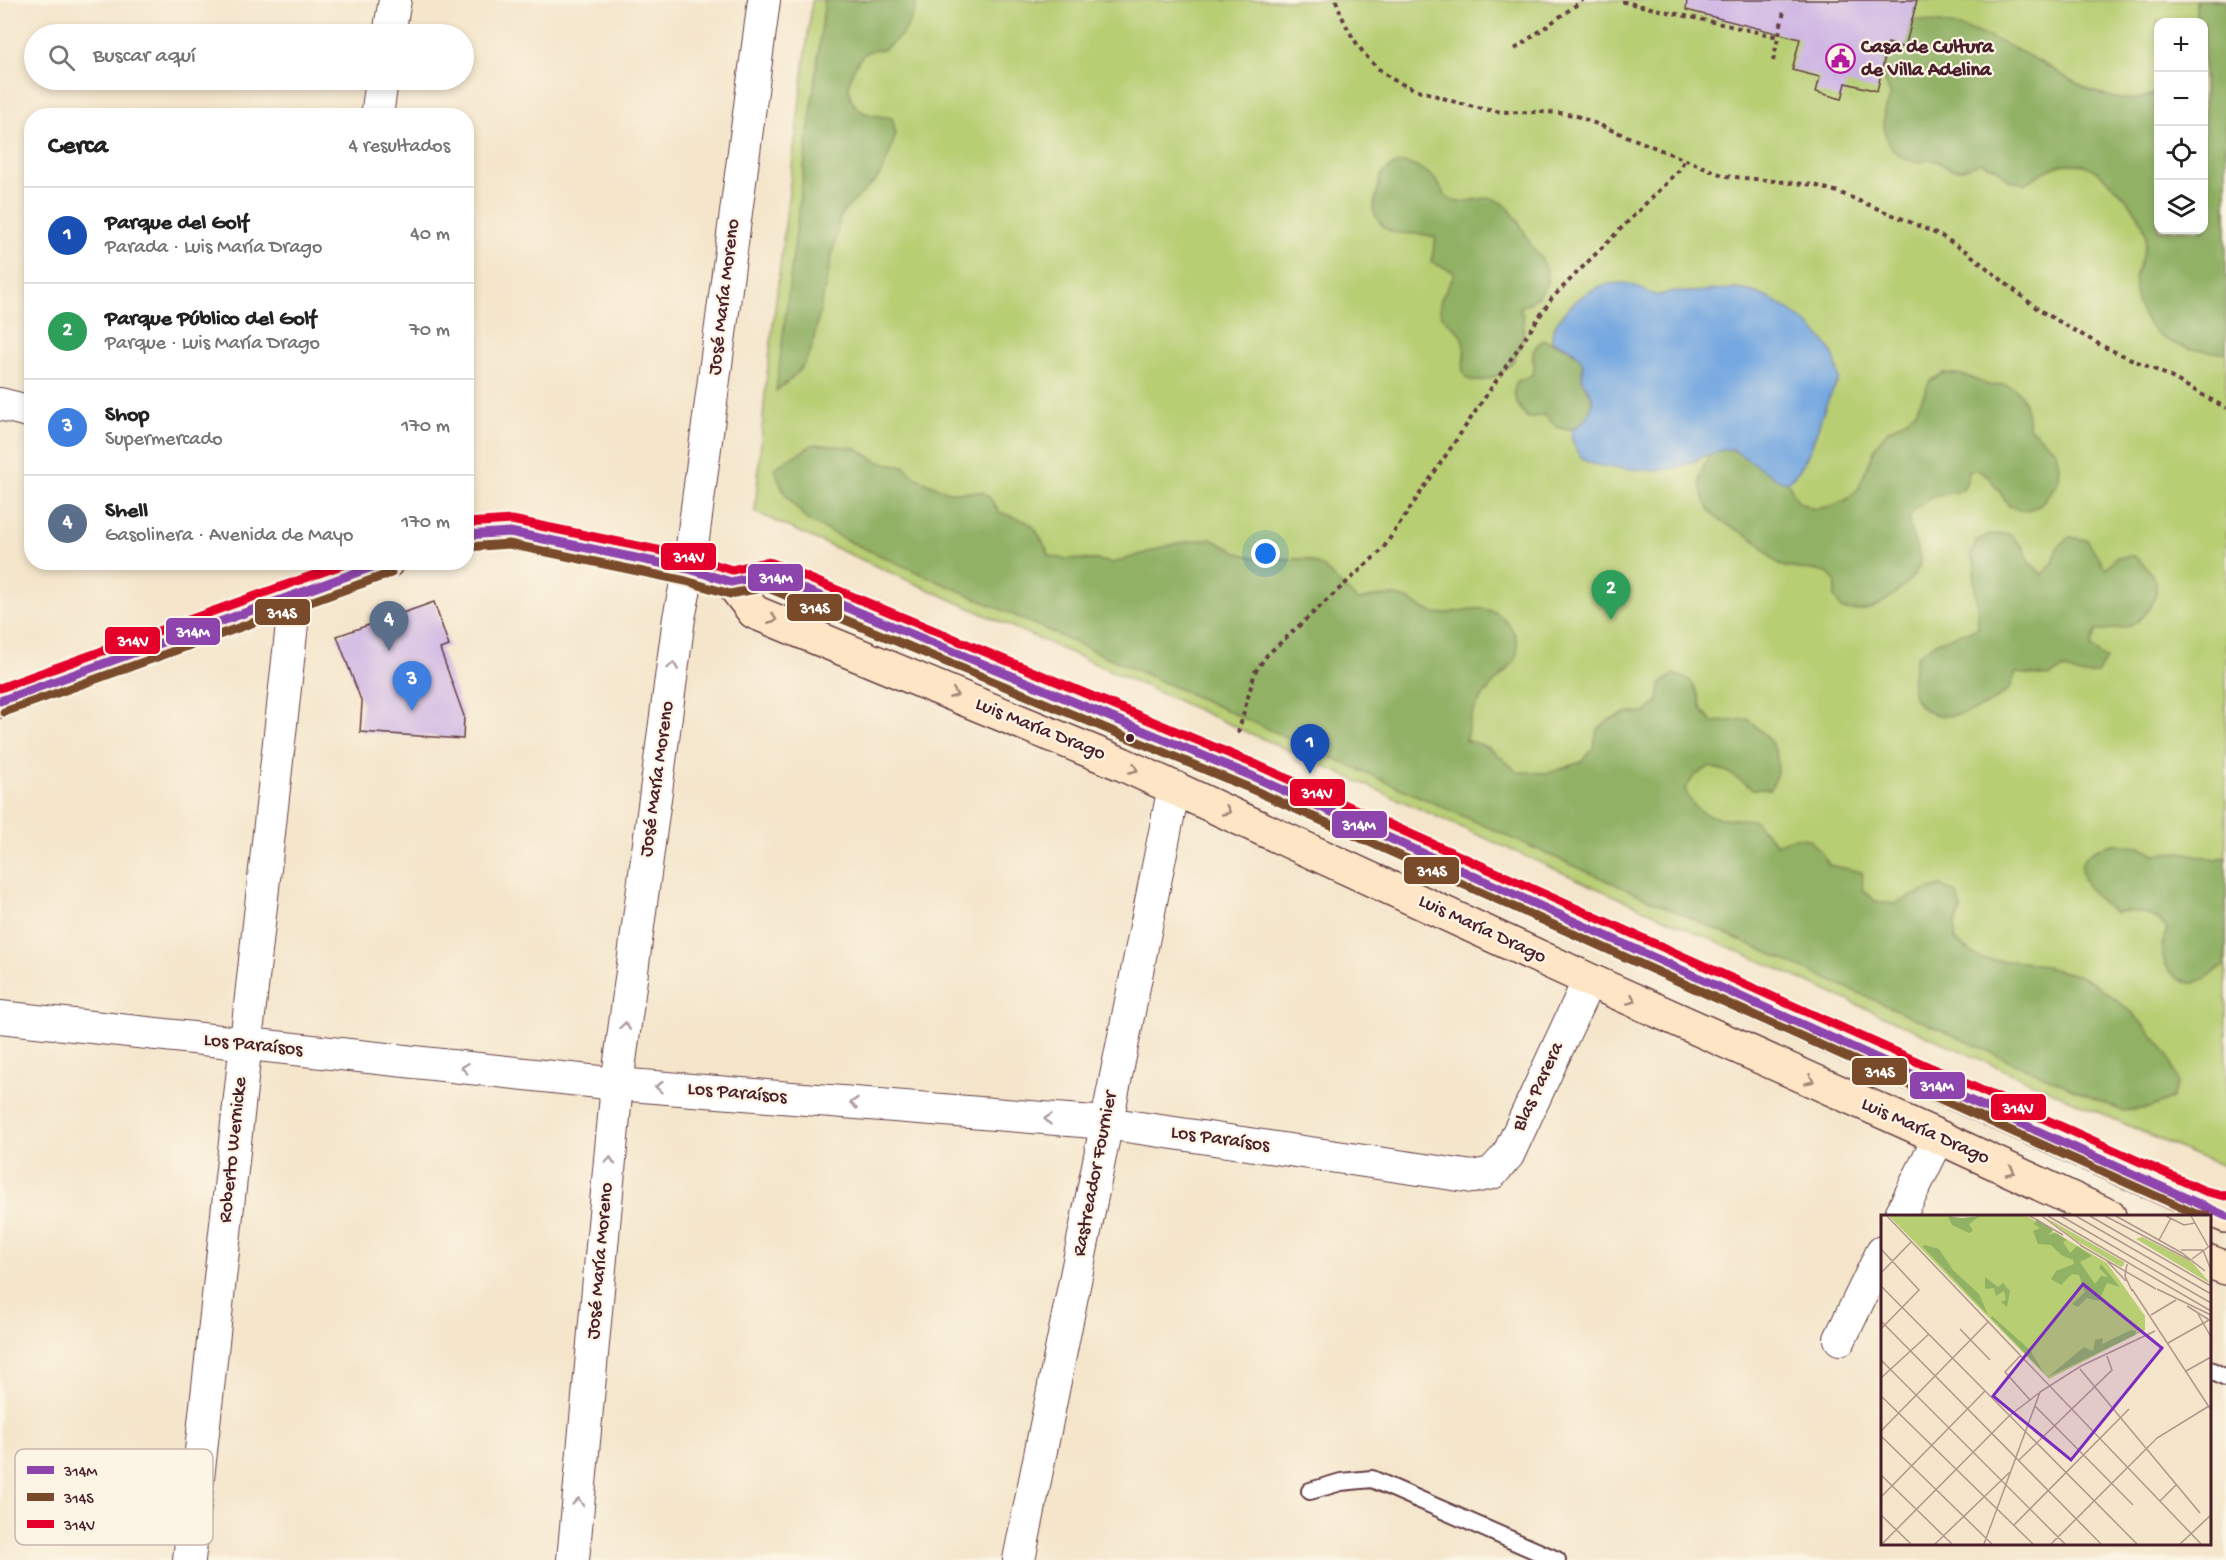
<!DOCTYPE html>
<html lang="es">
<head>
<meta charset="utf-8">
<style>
	:root { --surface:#fff; --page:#f6f6f6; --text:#222; --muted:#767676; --line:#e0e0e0; --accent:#b5179e }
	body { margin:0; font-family:"Gochi Hand",sans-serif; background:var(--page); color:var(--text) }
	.controls { position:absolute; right:18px; top:18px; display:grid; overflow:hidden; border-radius:12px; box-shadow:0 3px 9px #0003 }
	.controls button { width:54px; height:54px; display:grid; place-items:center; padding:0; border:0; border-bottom:2px solid var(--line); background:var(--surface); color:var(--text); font:30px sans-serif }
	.you { position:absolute; left:1266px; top:554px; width:21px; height:21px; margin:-15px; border:4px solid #fff; border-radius:50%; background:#1a73e8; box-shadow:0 0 0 9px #1a73e833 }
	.badge { display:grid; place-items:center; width:39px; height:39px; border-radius:50%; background:var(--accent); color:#fff; font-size:20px; font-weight:700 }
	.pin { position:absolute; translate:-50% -50px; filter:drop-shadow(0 2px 3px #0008) }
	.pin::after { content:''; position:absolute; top:32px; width:21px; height:18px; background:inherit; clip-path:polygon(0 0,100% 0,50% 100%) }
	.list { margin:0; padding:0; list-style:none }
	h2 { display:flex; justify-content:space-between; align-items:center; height:78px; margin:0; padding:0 24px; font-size:26px }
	h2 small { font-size:20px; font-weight:400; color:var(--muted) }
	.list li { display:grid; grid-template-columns:39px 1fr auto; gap:18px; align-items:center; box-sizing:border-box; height:96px; padding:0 24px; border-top:2px solid var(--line) }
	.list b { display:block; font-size:22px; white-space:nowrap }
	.list p { margin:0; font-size:20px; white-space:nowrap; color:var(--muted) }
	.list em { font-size:20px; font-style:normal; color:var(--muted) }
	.icon { flex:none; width:33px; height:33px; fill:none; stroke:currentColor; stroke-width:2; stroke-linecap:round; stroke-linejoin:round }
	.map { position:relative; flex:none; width:2226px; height:1560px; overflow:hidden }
	.search { position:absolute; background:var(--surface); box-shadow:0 3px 9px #0003; left:24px; top:24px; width:450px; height:66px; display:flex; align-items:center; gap:15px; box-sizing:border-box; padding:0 21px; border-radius:33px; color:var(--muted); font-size:22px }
	.panel { position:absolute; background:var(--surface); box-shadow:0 3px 9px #0003; left:24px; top:108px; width:450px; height:462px; border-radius:24px }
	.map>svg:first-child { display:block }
	.green { fill:#b7ce73; stroke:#80764f; stroke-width:1.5; fill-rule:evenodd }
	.forest { fill:#91b165; stroke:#6e6848; stroke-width:1.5 }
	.water { fill:#75a7e0; stroke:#606386; stroke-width:1.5 }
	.building { fill:#ccb2e4 }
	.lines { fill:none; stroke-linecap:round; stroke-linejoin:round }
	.lane-casing { stroke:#643d43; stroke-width:20 }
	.street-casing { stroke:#643d43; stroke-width:34 }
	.secondary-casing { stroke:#643d43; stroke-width:36 }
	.path { stroke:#643d43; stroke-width:4; stroke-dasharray:4.5 4.5; stroke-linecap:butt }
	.lane { stroke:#fff; stroke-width:16 }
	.street { stroke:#fff; stroke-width:32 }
	.secondary { stroke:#fde5c5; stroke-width:33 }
	.bus-1-casing { stroke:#fcf5e5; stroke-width:14 }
	.bus-2-casing { stroke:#fcf5e5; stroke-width:14 }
	.bus-3-casing { stroke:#fcf5e5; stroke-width:14 }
	.bus-1 { stroke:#8e44ad; stroke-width:9 }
	.bus-2 { stroke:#7a4b2a; stroke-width:9 }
	.bus-3 { stroke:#e4002b; stroke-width:9 }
	.oneway { stroke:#a48278 }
	.oneway2 { stroke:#ae9aa0 }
	.bus-dot { fill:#4a1f2b; stroke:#fcf5e5; stroke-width:2 }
	.labels { text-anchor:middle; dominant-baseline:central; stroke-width:4.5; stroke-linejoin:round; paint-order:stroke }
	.poi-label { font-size:20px; font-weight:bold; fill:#4a1f2b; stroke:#fcf5e5; text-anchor:start }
	.street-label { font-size:20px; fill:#4a1f2b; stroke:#fcf5e5 }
	.inset-road { fill:none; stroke:#b0968b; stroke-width:1.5 }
	.view { fill:#7b2cbf; fill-opacity:0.15; stroke:#7b2cbf; stroke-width:3 }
	.inset-edge { fill:none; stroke:#4a1f2b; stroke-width:3 }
	.key { fill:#fcf5e5; stroke:#c7b5ad; stroke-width:1.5 }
	.key-label { font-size:16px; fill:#4a1f2b }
	.line-badge { stroke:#fcf5e5; stroke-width:2 }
	.badge-label { font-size:16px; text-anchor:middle; font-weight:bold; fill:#fff }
</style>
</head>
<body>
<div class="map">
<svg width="2226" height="1560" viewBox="0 0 2226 1560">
	<rect width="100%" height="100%" fill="#fcf5e5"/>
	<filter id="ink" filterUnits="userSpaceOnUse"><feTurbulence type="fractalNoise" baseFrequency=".0167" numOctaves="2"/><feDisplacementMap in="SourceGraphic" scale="12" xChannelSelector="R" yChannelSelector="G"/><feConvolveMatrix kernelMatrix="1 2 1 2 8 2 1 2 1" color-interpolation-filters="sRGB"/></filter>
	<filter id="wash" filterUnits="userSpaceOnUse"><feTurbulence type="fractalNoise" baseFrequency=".008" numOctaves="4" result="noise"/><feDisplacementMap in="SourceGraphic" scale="24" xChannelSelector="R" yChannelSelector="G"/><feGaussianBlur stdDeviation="1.35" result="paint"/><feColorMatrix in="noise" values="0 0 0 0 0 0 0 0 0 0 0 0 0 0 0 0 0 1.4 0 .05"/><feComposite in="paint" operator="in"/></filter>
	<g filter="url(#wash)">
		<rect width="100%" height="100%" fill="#f4e5cb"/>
		<path class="green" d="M812 0H2226V1167L2192 1154 755 512 766 383ZM2158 22H2204V230H2158Z"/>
		<g class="forest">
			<path d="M825 0H917C915 12 908 29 899 37 895 41 889 46 884 49 879 51 871 49 866 53 850 65 841 96 860 110 868 116 882 116 892 118L896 134 885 165 877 179 841 214 812 347C804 369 794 377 776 391Z"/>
			<path d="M2196 0H2226V353C2189 351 2153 345 2139 307 2136 299 2134 289 2135 280 2137 265 2147 251 2146 236 2143 211 2106 173 2084 165 2079 164 2070 164 2065 164 2050 167 2037 176 2024 184L2009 180 1996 168 1981 162C1970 167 1957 173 1946 167 1942 165 1938 161 1934 160 1928 159 1921 163 1915 162 1882 155 1878 121 1891 95L1881 73 1877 49C1884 42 1899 24 1907 21 1917 18 1929 22 1939 23 1971 27 2004 43 2033 58 2072 78 2112 115 2158 92V230H2204V22H2196Z"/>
			<path d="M1403 163C1416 165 1430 172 1438 183 1441 188 1443 194 1448 198 1461 209 1482 193 1497 200 1513 207 1522 229 1530 243 1533 250 1540 255 1543 262 1555 283 1539 300 1520 307 1528 325 1522 353 1508 367 1499 376 1472 390 1464 374 1460 367 1465 362 1465 356 1465 350 1463 339 1460 334 1454 324 1441 322 1440 309 1438 295 1453 285 1454 272L1431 262 1436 238C1407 226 1389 247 1373 210L1381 175 1394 165Z"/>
			<path d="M1544 340 1568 348 1583 361C1584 369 1580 377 1584 384 1587 391 1592 392 1592 400 1593 417 1575 435 1558 427 1553 425 1549 419 1544 415L1528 418C1518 408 1510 394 1517 381L1532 375 1535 367C1530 356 1533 346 1544 340Z"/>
			<path d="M1943 373C1962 373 1971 378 1988 385 1994 387 2000 384 2006 385 2025 389 2028 412 2029 427L2056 451 2059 467 2057 484 2039 506 2023 511 2009 506 1990 478 1976 469 1969 472C1964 500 1954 489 1936 496 1930 498 1925 502 1920 505 1917 508 1912 511 1911 515 1905 529 1919 546 1920 560 1920 577 1885 604 1869 609 1860 612 1851 611 1842 610L1834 596C1846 561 1797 574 1780 565 1769 558 1764 545 1753 539 1742 531 1728 527 1717 518 1711 514 1709 509 1706 503 1697 480 1697 473 1712 452 1718 450 1724 448 1730 449 1744 451 1768 476 1788 482L1798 502 1814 509 1831 506 1846 500 1858 489 1877 444 1888 430 1903 422 1916 411 1930 381Z"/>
			<path d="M814 444 856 448 879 462 904 466 917 478 948 492H983L990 498 999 512C1038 525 1031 520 1050 556L1064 559 1097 560 1113 563 1177 543 1211 539 1241 554 1257 558 1307 559 1323 567 1357 600C1372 598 1392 592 1407 599 1417 603 1423 611 1435 613 1452 616 1468 606 1485 609 1505 613 1523 637 1516 657 1513 665 1504 673 1499 678 1480 697 1468 714 1466 741 1487 743 1502 757 1517 772L1549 773 1581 762 1593 749 1597 730 1610 719 1627 713H1645L1658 702 1660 685 1674 674 1690 680 1698 694 1702 710 1713 722 1748 719C1773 741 1787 755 1771 789H1753L1726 771 1709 767 1694 776 1685 789C1697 824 1723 817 1754 820L1776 844C1806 830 1813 839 1829 865L1862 872 1863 889 1875 901 1894 904 1924 891 1941 886 1956 893 1962 908 1955 923V940L1981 959 2031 963 2080 976 2094 983 2132 1012 2157 1041 2167 1053 2178 1083 2171 1099 2150 1108 2122 1111 850 542 807 520 785 494 774 468Z"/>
			<path d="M1992 534H2009L2023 547 2030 563 2043 575 2053 563 2057 548 2070 537 2087 540 2106 569 2116 557 2134 556C2151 569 2165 586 2150 607 2145 613 2140 620 2134 624 2127 629 2105 629 2096 631L2091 648 2106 659 2097 674 2080 675 2063 669 2048 677 2016 673C2013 678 2012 686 2008 690 1986 711 1925 734 1913 693 1910 682 1915 666 1917 656 1937 639 1954 636 1978 628V611L1974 579 1975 563 1970 556 1977 540Z"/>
			<path d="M2114 844 2140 846 2155 854 2181 852 2215 859 2226 857V966C2215 969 2208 979 2197 982 2181 987 2163 968 2162 952 2161 944 2165 937 2167 929 2152 911 2136 910 2114 912 2082 889 2060 854 2114 844Z"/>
		</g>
		<path class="water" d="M1624 283C1639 284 1647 296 1658 295 1664 295 1669 291 1675 291 1680 291 1684 293 1689 292 1707 292 1725 287 1744 290 1771 294 1815 325 1830 349 1836 357 1837 369 1839 379 1835 388 1829 396 1826 405 1816 430 1810 464 1788 482L1777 479 1732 449C1709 449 1693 466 1670 469 1657 472 1598 468 1587 462 1577 455 1570 441 1572 430 1584 423 1598 407 1590 392 1588 387 1584 385 1582 380 1582 375 1584 369 1583 365 1581 352 1563 345 1552 341 1550 320 1579 296 1596 288 1605 284 1615 283 1624 283Z"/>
		<g id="blocks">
			<g class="building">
				<polygon points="1687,0 1917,0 1905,48 1888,43 1877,91 1846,83 1842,99 1816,92 1820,77 1792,70 1800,39 1686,10"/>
				<polygon points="434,602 449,646 440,649 464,716 463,739 360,732 362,703 337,636"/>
			</g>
		</g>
	</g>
	<g filter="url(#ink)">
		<use href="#blocks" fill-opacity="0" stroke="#643d43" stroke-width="1.5"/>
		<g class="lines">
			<defs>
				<g id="lane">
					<polyline points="2210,1370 2226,1378"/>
					<polyline points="1310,1491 1341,1482 1372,1479 1557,1560"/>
				</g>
				<g id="street">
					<polyline points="389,34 395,0"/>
					<polyline points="377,116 382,80"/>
					<polyline points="0,404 32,412"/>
					<polyline points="0,1017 617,1084 1106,1123 1473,1177 1492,1173 1508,1155 1589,980"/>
					<polyline points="1900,1216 1939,1137"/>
					<polyline points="1840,1339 1882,1252"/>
					<polyline points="189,1560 295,597"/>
					<polyline points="573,1560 617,1084 679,618 689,569 764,0"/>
					<polyline points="1019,1560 1174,787"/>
				</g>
				<g id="secondary">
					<polyline points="466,535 510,532 689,569 731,582 767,574 1252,776 2226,1216"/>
					<polyline points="731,582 754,612 1122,764 1589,980 1939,1137 2109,1216"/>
					<polyline points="0,701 387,562"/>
					<polyline points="2210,1262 2226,1268"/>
				</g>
			</defs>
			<use href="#lane" class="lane-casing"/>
			<use href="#street" class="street-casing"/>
			<use href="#secondary" class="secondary-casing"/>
			<g class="path">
				<path d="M1336 0C1346 33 1370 70 1402 84 1413 89 1426 92 1437 96 1460 104 1484 111 1508 112 1532 113 1554 110 1577 116L1725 176 1814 185 1838 192 1917 225 1943 237 1967 252 2039 310 2102 346 2167 375 2226 408"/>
				<polyline points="1624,0 1624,2 1779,37"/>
				<polyline points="1515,49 1583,0"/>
				<polyline points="1773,61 1784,11"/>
				<polyline points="1238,733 1255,672 1267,655 1382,550 1552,298 1679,170 1685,159"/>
			</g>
			<use href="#lane" class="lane"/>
			<use href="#street" class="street"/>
			<use href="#secondary" class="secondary"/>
			<defs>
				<g id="bus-1">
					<polyline points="466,535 510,532 689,569 731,582 767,574 1252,776 2226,1216"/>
					<polyline points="0,701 386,562"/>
				</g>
				<g id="bus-2">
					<polyline points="467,547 509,544 686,581 730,594 766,587 1247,787 2196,1214 2207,1216"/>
					<polyline points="4,712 391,573"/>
				</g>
				<g id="bus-3">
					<polyline points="466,523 512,520 691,557 732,570 766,562 772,563 1257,765 2205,1191 2226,1196"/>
					<polyline points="0,688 350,562"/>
				</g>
			</defs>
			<use href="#bus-1" class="bus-1-casing"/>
			<use href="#bus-2" class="bus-2-casing"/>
			<use href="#bus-3" class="bus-3-casing"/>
			<use href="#bus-1" class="bus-1"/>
			<use href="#bus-2" class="bus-2"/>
			<use href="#bus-3" class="bus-3"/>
		</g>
		<defs><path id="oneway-chevron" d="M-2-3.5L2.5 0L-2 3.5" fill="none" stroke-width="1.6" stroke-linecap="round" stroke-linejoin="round" transform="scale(1.5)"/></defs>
		<g class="oneway">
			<use href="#oneway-chevron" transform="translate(773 619) rotate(22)"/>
			<use href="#oneway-chevron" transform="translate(954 694) rotate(22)"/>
			<use href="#oneway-chevron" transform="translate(1134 769) rotate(24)"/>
			<use href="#oneway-chevron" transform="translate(1227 811) rotate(25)"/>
			<use href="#oneway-chevron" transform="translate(1632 1000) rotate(24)"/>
			<use href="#oneway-chevron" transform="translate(1810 1080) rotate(24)"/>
			<use href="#oneway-chevron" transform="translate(2011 1171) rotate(25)"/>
		</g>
		<g class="oneway2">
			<use href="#oneway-chevron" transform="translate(673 666) rotate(-82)"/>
			<use href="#oneway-chevron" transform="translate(625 1026) rotate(-82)"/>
			<use href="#oneway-chevron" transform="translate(465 1068) rotate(-174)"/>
			<use href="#oneway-chevron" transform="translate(659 1087) rotate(-175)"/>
			<use href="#oneway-chevron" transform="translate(854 1103) rotate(-175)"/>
			<use href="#oneway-chevron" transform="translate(1048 1119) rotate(-175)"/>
			<use href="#oneway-chevron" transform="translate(610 1161) rotate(-85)"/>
			<use href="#oneway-chevron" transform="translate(578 1502) rotate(-85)"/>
		</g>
	</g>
	<defs>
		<symbol id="civic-ring" viewBox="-11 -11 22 22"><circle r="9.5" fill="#fcf5e5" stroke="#b5179e" stroke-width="1.5"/><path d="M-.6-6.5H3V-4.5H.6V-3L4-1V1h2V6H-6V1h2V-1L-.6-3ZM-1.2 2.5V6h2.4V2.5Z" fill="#b5179e"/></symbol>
	</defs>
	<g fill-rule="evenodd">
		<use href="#civic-ring" x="1824" y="42" width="33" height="33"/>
	</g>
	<circle class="bus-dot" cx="1130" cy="738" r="5"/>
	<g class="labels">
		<g class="poi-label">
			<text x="1861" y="48">Casa de Cultura<tspan x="1861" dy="23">de Villa Adelina</tspan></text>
		</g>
		<g class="street-label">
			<text transform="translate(725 297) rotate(-83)">José María Moreno</text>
			<text transform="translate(1040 730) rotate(22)">Luis María Drago</text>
			<text transform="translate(658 779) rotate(-82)">José María Moreno</text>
			<text transform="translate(1482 930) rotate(25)">Luis María Drago</text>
			<text transform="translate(253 1046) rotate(6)">Los Paraísos</text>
			<text transform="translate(1539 1087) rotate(-65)">Blas Parera</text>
			<text transform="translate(737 1094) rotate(5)">Los Paraísos</text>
			<text transform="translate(1925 1132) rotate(24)">Luis María Drago</text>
			<text transform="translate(1220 1140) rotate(8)">Los Paraísos</text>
			<text transform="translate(234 1150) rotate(-84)">Roberto Wernicke</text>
			<text transform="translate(1096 1174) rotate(-79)">Rastreador Fournier</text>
			<text transform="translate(601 1261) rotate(-85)">José María Moreno</text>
		</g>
	</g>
	<g transform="translate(1881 1215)">
		<rect width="330" height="330" fill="#f4e5cb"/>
		<path d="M8 1H71L85 10 96 1H146L226 48 264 101V115L168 164ZM164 2 243 47V50L240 52 196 26ZM261 22 311 47 330 69 255 24Z" fill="#b7ce73"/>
		<path d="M67 1 81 3 99 1 88 9 92 16 88 18 71 10ZM156 4 172 15 167 20 175 18 186 25 182 27 189 38 196 31 211 41 199 47 214 69 220 61 227 62 218 53 220 49 239 72 226 68 218 86 206 83 197 92 191 89 204 77 198 60 191 59 180 70 170 64 175 56 193 49 192 45 180 40 170 30 157 29 152 16 159 13 153 9ZM44 30 58 34 72 55 98 79 107 100 41 31ZM104 62 117 72 122 68 129 76 126 92 120 87 125 85 123 76 115 81 113 73 104 74ZM111 101 149 135 163 158 110 103ZM250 115 255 116 254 120 167 162 203 132 212 136 214 125 222 123 221 129Z" fill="#91b165"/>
		<path class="inset-road" d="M6 1 320 329M149 1 182 20M161 1 200 30M167 1 330 96M180 1 330 88M195 1 330 79M209 1 330 71M224 1 309 45M235 1 301 38 324 56M285 1 303 10 314 8M310 1 327 31M278 25 290 3M199 30 275 74M0 34 38 75 0 114M300 35H322M322 35 330 55M311 44 330 30M226 46 245 66M246 49 244 61 251 76M0 58 31 26M0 71 256 329M251 74 330 195M276 74 330 100M306 91 330 106M317 99 330 122M270 100 295 85M0 106 220 329M79 114 109 145M287 128 328 105M140 140 124 157 149 185M0 145 184 329M199 154 319 298M305 156 330 142M0 163 48 119M0 181 152 329M154 191 252 290M0 216 108 106M0 221 111 329M137 246 231 155 226 141M0 260 71 329M0 282 104 176M279 286 295 270M0 300 30 329M133 310 248 194M1 329 128 201 158 178M54 329 129 257M103 329 159 177 200 151 274 116M170 329 276 223 328 191M299 329 330 300"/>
		<path class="view" d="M202 69 281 133 190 245 112 181Z"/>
		<rect width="330" height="330" class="inset-edge"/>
	</g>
	<rect x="15" y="1449" width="198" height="96" rx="9" class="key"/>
	<rect x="27" y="1466" width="27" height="8" fill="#8e44ad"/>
	<rect x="27" y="1493" width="27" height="8" fill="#7a4b2a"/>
	<rect x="27" y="1520" width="27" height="8" fill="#e4002b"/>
	<g class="key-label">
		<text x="64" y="1476">314M</text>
		<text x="64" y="1503">314S</text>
		<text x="64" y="1530">314V</text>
	</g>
	<g class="line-badge">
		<rect x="660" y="542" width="57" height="29" rx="6" fill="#e4002b"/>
		<rect x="747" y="563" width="57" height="29" rx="6" fill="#8e44ad"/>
		<rect x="786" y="593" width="57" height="29" rx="6" fill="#7a4b2a"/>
		<rect x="254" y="598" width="57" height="28" rx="6" fill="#7a4b2a"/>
		<rect x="165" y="617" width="56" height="29" rx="6" fill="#8e44ad"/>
		<rect x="104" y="626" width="57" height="29" rx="6" fill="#e4002b"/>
		<rect x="1289" y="778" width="57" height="29" rx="6" fill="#e4002b"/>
		<rect x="1331" y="810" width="57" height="29" rx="6" fill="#8e44ad"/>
		<rect x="1403" y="856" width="57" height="29" rx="6" fill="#7a4b2a"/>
		<rect x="1851" y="1057" width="57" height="29" rx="6" fill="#7a4b2a"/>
		<rect x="1909" y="1071" width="57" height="29" rx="6" fill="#8e44ad"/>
		<rect x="1990" y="1093" width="57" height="28" rx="6" fill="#e4002b"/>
	</g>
	<g class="badge-label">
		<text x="689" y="562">314V</text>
		<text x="776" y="583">314M</text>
		<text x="815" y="613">314S</text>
		<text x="282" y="618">314S</text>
		<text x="193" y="637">314M</text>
		<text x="133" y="646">314V</text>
		<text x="1317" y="798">314V</text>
		<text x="1359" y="830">314M</text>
		<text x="1432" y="876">314S</text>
		<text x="1880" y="1077">314S</text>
		<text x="1937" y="1091">314M</text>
		<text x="2018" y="1113">314V</text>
	</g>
</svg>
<div class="controls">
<button>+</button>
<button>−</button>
<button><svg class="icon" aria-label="locate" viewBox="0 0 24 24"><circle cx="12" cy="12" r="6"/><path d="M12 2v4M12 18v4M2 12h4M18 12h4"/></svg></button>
<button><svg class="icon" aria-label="layers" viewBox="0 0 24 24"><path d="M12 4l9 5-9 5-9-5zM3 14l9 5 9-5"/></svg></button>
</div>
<div class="you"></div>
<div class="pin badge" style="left:1310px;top:774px;background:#1a4fb4">1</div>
<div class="pin badge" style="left:1611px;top:620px;background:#2e9e5b">2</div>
<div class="pin badge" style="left:412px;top:711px;background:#3f7fe0">3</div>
<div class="pin badge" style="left:389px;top:651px;background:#5c6f8a">4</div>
<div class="search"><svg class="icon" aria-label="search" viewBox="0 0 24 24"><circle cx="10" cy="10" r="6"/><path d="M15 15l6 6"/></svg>Buscar aquí</div>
<section class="panel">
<h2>Cerca<small>4 resultados</small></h2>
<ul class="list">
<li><span class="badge" style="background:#1a4fb4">1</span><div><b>Parque del Golf</b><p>Parada · Luis María Drago</p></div><em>40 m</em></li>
<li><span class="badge" style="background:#2e9e5b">2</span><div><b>Parque Público del Golf</b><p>Parque · Luis María Drago</p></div><em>70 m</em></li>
<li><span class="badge" style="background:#3f7fe0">3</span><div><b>Shop</b><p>Supermercado</p></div><em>170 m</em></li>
<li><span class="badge" style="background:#5c6f8a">4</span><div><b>Shell</b><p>Gasolinera · Avenida de Mayo</p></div><em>170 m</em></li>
</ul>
</section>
</div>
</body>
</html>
